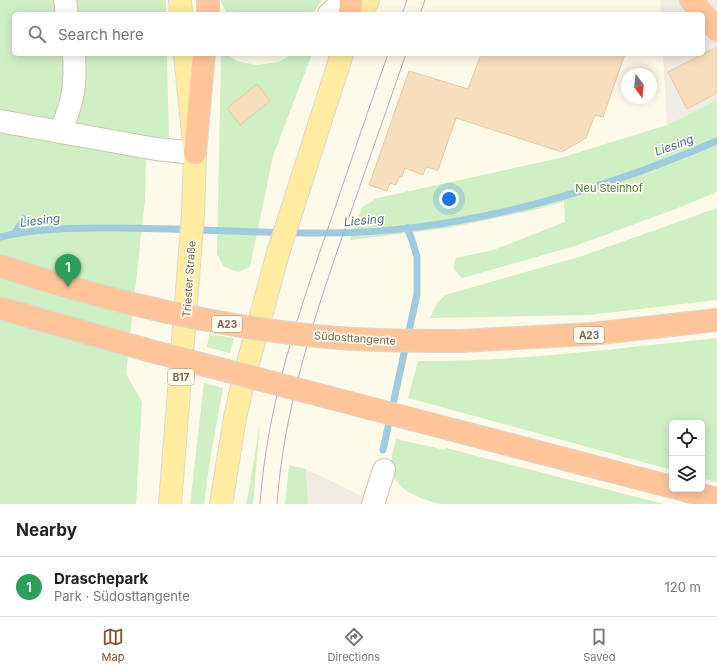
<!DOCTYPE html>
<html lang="en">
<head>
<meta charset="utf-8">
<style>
	:root { --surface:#fff; --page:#f6f6f6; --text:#222; --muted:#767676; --line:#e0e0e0; --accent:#805031 }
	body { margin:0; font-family:Inter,sans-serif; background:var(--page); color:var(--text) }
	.controls { position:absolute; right:12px; bottom:12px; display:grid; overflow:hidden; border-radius:6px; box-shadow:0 2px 10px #0003 }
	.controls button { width:36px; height:36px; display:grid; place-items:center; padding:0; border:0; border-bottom:1px solid var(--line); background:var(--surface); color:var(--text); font:20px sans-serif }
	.compass { position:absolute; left:621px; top:68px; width:36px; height:36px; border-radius:50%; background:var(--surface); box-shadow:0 2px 10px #0003; rotate:165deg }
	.you { position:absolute; left:449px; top:199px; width:14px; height:14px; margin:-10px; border:3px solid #fff; border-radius:50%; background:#1a73e8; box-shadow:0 0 0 6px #1a73e833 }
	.badge { display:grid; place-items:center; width:26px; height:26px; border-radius:50%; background:var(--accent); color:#fff; font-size:13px; font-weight:700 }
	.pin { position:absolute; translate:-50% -33px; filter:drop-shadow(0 1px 2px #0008) }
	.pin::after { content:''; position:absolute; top:21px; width:14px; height:12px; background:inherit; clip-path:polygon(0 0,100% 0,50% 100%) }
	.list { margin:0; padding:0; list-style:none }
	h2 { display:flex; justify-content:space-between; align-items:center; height:52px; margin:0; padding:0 16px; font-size:17px }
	h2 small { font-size:13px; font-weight:400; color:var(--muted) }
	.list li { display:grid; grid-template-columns:26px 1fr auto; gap:12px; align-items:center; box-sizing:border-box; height:60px; padding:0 16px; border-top:1px solid var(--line) }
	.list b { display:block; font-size:15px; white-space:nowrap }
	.list p { margin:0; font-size:13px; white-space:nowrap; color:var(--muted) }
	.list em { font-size:13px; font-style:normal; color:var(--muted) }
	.icon { flex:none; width:22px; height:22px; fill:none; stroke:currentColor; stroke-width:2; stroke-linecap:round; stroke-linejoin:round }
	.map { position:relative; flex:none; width:717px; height:504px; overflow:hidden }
	.search { position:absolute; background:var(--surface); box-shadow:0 2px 10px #0003; left:12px; right:12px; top:12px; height:44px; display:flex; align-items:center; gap:10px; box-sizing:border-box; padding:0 14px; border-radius:6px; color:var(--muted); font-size:15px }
	.sheet { height:112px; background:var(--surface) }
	nav { display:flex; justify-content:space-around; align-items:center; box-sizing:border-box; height:56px; border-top:1px solid var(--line); background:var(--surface); font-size:11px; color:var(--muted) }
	nav a { display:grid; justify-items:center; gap:2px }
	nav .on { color:var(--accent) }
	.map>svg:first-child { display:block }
	.industrial { fill:#f0ebe3 }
	.green { fill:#cfefc5 }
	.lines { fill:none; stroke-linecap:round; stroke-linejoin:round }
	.stream { stroke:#a0cade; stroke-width:7 }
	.building { fill:#f7debe; stroke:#ecc89d }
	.minor-casing { stroke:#d3c4ad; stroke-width:24 }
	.major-casing { stroke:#ddd7d0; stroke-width:24 }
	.highway-casing { stroke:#ddd7d0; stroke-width:24 }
	.minor { stroke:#fff; stroke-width:22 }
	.major { stroke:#ffeca0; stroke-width:22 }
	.highway { stroke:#fec59b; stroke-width:22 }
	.tram { stroke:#c0a5cc; stroke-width:1 }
	.highway-bridge-casing { stroke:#ddd7d0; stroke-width:24; stroke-linecap:butt }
	.highway-bridge { stroke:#fec59b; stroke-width:22 }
	.labels { text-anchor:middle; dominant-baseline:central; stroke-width:3.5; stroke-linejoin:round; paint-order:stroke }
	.shield { fill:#fffcf2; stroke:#a4927c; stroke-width:1 }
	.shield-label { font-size:10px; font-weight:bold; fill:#7d6449 }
	.park-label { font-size:11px; fill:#457e3c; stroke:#fffcf2 }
	.street-label { font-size:11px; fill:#7d6449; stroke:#fffcf2 }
	.water-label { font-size:12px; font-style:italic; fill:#407793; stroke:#fffcf2 }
</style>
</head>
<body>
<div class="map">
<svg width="717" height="504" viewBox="0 0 717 504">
	<rect width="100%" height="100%" fill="#fefaea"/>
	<g class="industrial">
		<polygon points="660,0 717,0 717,100 667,125 663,54 703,54 703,14 661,14"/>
		<polygon points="306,469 374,502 379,504 308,504"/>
	</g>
	<g class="green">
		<polygon points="0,0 166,0 166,14 14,14 14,54 167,54 169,141 146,157 145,200 126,374 142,402 136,504 0,504"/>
		<polygon points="220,0 322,0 313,14 227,14"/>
		<polygon points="221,54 227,54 237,61 256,65 279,62 292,54 312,54 273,156 250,267 238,272 224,267 217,254"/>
		<polygon points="717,100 717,192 673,210 575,246 462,278 453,268 456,258 493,250 565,222 564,202 530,211 448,228 350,240 362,207 377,198 560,158 667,125"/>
		<polygon points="717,208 717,300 589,315 430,318 437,303 445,295 582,256"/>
		<polygon points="209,334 234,338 230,353 207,347"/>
		<path d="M717 338V482L702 478V423H672V470L408 398 418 361C518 362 618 348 717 338Z"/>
		<polygon points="204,383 223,388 210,460 204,504 190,504"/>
		<polygon points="260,422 253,504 246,504 248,495"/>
		<path d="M396 439 445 450 446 448 664 504H440C421 499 396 491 392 470 389 460 394 449 396 439Z"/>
		<polygon points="289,465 306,469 308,504 285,504"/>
	</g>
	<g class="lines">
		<g class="stream">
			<polyline points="15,233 24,219"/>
			<path d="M0 237C34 229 68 228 102 228 178 227 254 234 330 233 463 232 595 193 717 141"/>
			<polyline points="383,450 417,294 417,257 412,240 407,228"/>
		</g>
	</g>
	<g class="building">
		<polygon points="717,47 717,93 687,109 668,72"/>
		<polygon points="481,54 625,54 603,117 595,115 586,138 562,152 456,118 438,170 426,167 423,175 405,168 402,177 399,177 396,185 390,183 387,191 369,185 409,71 468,89"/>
		<polygon points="257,84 270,101 240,125 227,108"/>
	</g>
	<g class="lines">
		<defs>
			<g id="minor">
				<polyline points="65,0 67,14"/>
				<polyline points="329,14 344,0"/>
				<polyline points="0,121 156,149 195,153"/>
				<path d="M60 132C73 103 76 86 74 54"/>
				<polyline points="373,504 384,470"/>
			</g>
			<g id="major">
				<polyline points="180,0 181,14"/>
				<polyline points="361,14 368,0"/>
				<polyline points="170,504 193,214 195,153 185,54"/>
				<polyline points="221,504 235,418 244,378 278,253 342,54"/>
			</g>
			<g id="highway">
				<polyline points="691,0 717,30"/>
				<polyline points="208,14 208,0"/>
				<polyline points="350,14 351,0"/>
				<polyline points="195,153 204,54"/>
				<polyline points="460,341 591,334 717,320"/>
				<polyline points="438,426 672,487"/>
				<polyline points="680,489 717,499"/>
			</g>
		</defs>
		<use href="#minor" class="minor-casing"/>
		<use href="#major" class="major-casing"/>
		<use href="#highway" class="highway-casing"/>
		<use href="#minor" class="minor"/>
		<use href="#major" class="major"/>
		<use href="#highway" class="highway"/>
		<g class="tram">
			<polyline points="402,14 407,0"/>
			<polyline points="420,14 425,0"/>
			<path d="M260 504C267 404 299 311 332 217 350 163 369 108 388 54"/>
			<path d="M277 504C284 406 315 315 347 223 367 167 386 110 406 54"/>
		</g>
		<defs>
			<g id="highway-bridge">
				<path d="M0 266C110 302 223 329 339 338 379 341 419 341 460 341"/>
				<polyline points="0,308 151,351 438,426"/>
			</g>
		</defs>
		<use href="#highway-bridge" class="highway-bridge-casing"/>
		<use href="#highway-bridge" class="highway-bridge"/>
	</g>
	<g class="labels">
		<g class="shield">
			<rect x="212" y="316" width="30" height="16" rx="3"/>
			<rect x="574" y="327" width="30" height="16" rx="3"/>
			<rect x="168" y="369" width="26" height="16" rx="3"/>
		</g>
		<g class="shield-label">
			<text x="227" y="324">A23</text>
			<text x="589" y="335">A23</text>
			<text x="181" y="377">B17</text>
		</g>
		<g class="park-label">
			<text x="609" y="188">Neu Steinhof</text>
		</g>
		<g class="street-label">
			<text transform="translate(189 279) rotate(-86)">Triester Straße</text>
			<text transform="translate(355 338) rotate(4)">Südosttangente</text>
		</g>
		<g class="water-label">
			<text transform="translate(674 145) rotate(-20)">Liesing</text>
			<text transform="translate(40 220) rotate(-7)">Liesing</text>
			<text transform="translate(364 220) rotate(-5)">Liesing</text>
		</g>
	</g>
</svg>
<div class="controls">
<button><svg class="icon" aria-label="locate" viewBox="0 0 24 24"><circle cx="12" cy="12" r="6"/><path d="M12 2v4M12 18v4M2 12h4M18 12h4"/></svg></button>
<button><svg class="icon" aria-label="layers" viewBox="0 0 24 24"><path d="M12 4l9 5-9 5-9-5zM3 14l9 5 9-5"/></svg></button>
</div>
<svg class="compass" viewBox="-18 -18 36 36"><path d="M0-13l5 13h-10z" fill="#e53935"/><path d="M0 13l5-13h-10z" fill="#767676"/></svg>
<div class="you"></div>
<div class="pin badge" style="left:68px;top:287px;background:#2e9e5b">1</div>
<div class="search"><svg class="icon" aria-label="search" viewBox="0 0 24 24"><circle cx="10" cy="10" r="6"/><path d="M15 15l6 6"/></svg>Search here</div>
</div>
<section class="sheet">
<h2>Nearby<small></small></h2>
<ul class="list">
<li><span class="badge" style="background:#2e9e5b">1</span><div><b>Draschepark</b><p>Park · Südosttangente</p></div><em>120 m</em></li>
</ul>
</section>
<nav>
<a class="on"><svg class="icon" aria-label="map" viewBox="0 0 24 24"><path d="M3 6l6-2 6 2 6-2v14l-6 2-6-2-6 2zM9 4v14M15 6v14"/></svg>Map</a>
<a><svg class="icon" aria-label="directions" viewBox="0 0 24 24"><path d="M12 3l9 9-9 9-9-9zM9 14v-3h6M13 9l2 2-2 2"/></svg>Directions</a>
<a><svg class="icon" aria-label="saved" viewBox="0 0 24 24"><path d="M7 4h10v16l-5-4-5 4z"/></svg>Saved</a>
</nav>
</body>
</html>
